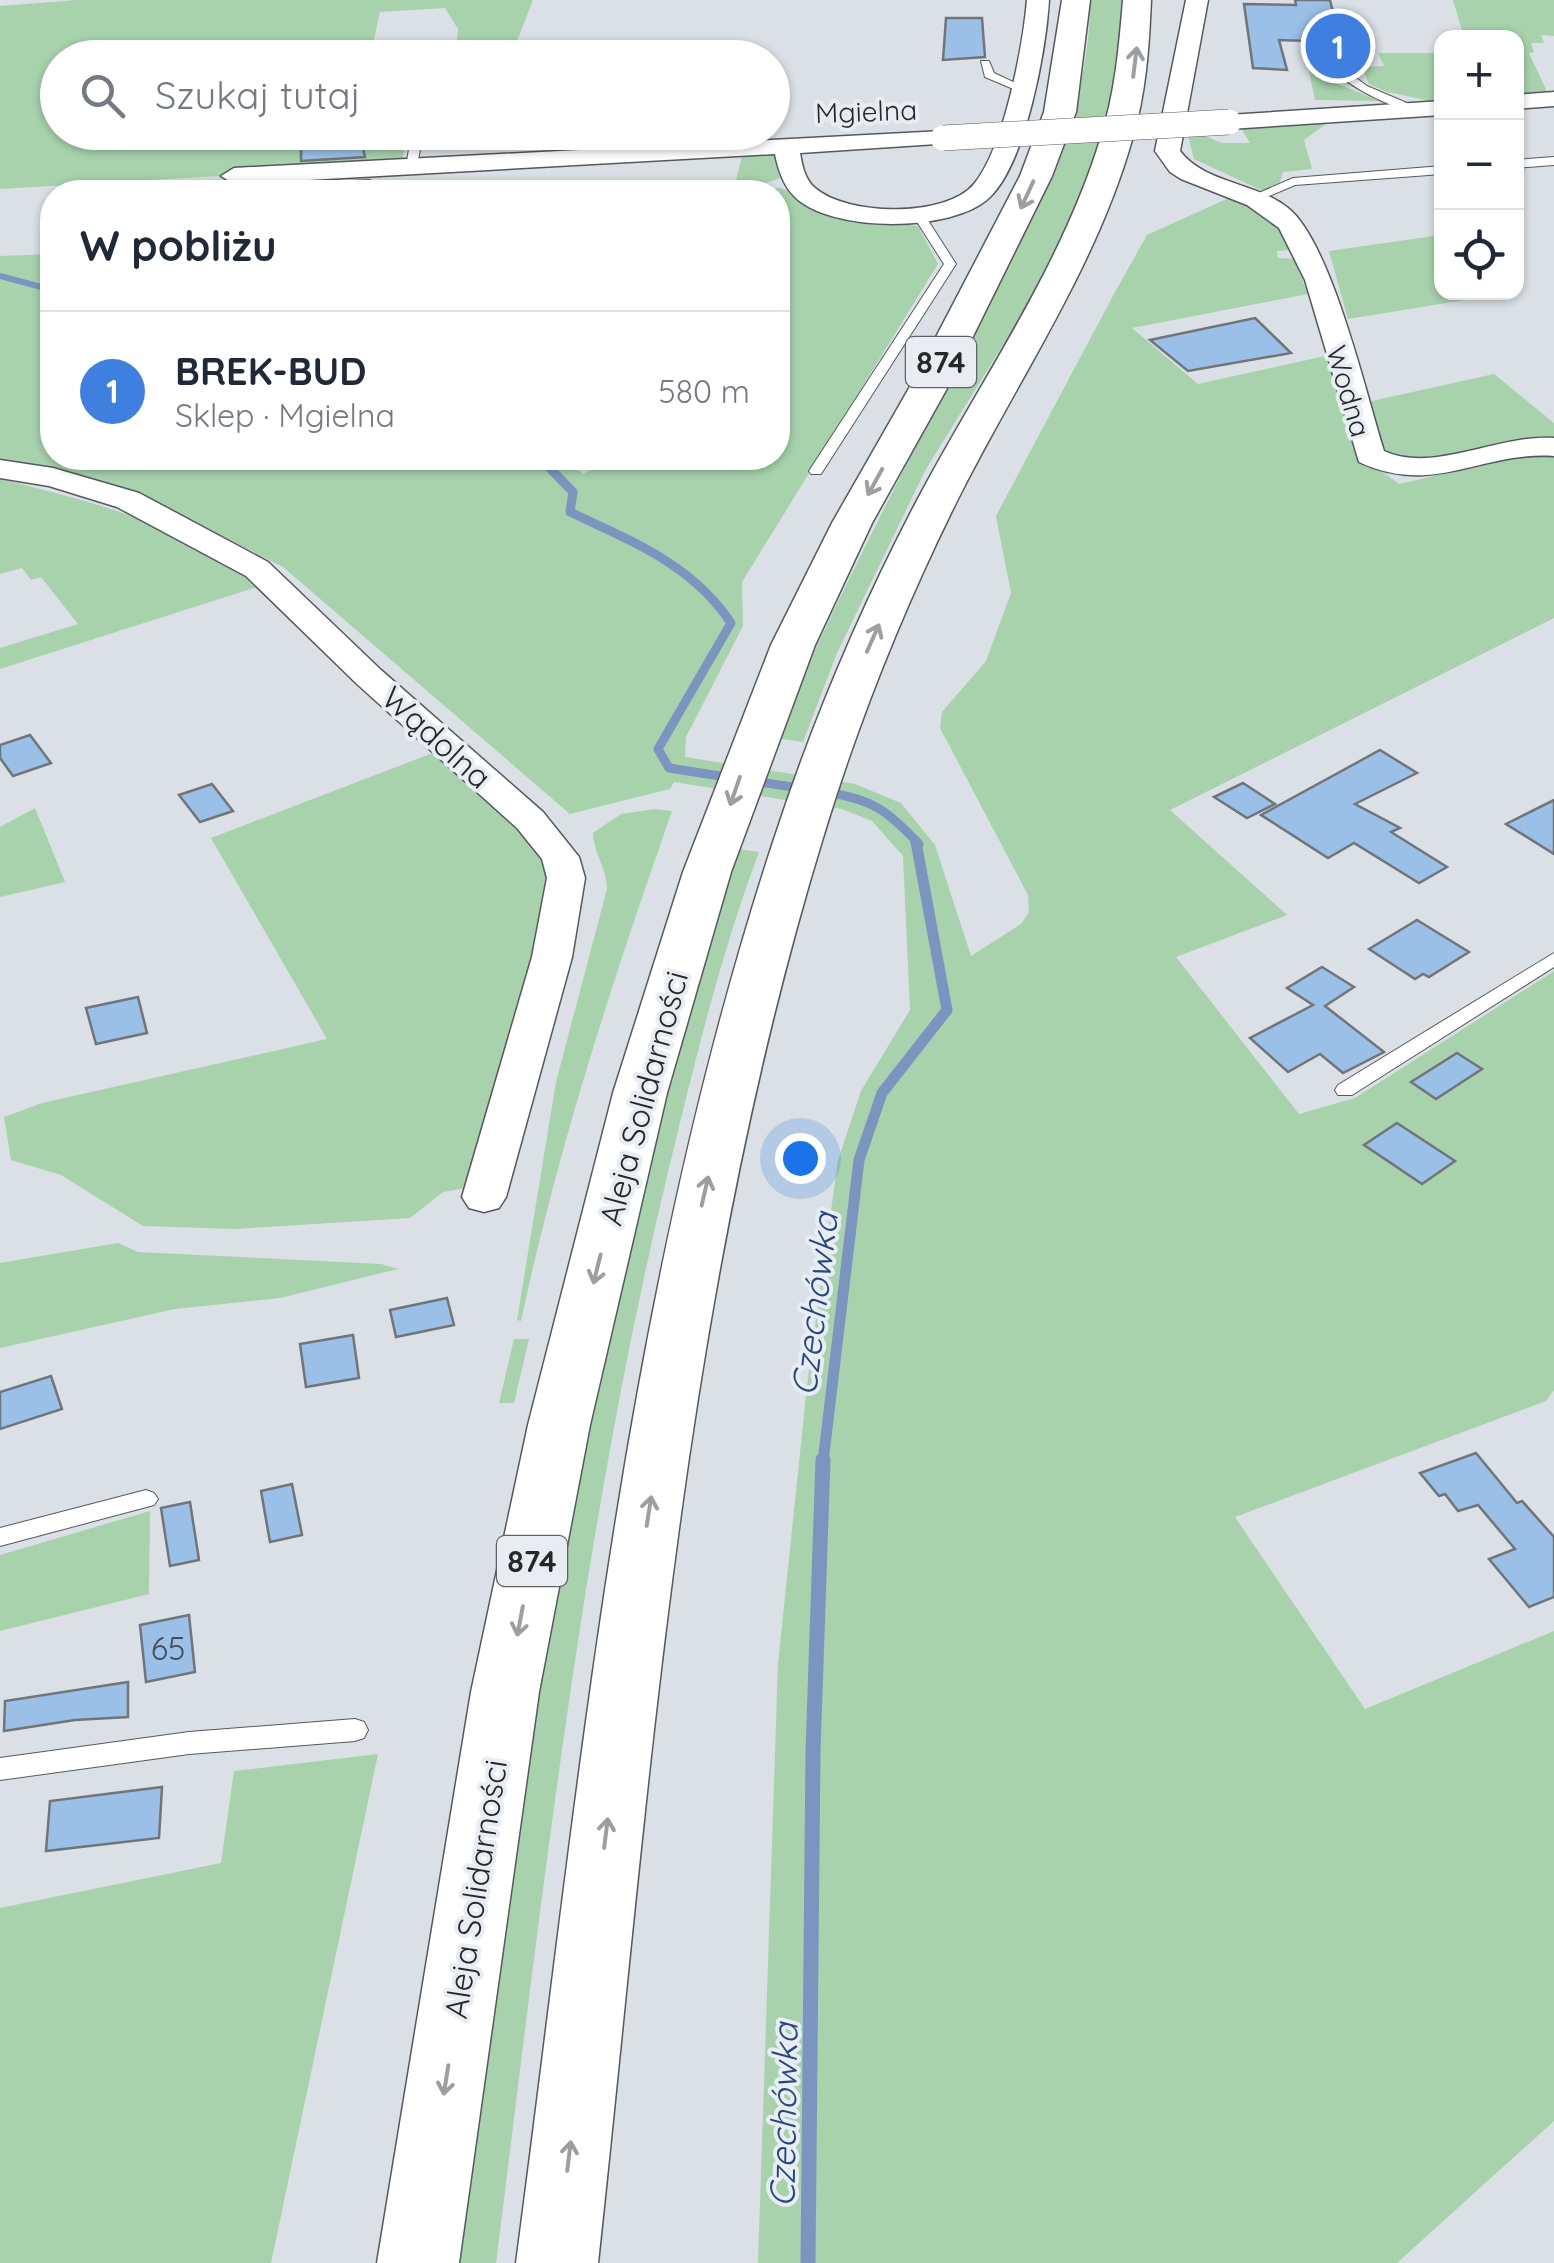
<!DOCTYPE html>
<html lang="pl">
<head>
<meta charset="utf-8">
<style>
	:root { --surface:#fff; --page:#f2f2f3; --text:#1f2937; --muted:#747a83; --line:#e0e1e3; --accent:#0b8043 }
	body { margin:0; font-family:Quicksand,sans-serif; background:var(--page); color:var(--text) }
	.controls { position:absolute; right:30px; top:30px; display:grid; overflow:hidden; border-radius:20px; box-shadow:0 2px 8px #0004 }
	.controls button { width:90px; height:90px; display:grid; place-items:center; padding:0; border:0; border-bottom:2px solid var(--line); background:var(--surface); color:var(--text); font:50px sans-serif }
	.you { position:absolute; left:800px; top:1158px; width:35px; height:35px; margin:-25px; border:8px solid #fff; border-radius:50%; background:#1a73e8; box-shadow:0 0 0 15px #1a73e833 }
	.badge { display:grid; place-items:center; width:65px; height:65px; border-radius:50%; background:var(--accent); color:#fff; font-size:32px; font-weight:700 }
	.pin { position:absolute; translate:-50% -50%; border:5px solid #fff; box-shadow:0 2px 10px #0006 }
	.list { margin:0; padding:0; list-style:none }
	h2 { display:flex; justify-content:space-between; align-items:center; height:130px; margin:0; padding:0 40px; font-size:42px }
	h2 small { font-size:32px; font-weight:400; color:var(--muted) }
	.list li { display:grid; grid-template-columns:65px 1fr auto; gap:30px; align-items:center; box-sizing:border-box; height:160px; padding:0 40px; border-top:2px solid var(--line) }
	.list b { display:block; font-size:38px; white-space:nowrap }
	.list p { margin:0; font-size:32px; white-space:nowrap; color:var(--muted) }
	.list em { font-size:32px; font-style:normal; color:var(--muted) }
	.icon { flex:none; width:55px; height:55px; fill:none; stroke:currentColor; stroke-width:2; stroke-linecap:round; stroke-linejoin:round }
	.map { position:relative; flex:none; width:1554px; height:2263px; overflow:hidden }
	.search { position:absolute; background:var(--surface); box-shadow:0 2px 8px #0004; left:40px; top:40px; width:750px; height:110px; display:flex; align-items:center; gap:25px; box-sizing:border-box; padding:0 35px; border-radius:55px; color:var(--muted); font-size:38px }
	.panel { position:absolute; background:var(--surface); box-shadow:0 2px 8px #0004; left:40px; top:180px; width:750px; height:290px; border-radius:40px }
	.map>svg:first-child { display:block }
	.green { fill:#a7d2ac }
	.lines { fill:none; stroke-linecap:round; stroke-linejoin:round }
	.stream-far3 { stroke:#7c95c0; stroke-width:6 }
	.stream-far2 { stroke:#7c95c0; stroke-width:9 }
	.stream-far1 { stroke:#7c95c0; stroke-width:11 }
	.stream { stroke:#7c95c0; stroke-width:15 }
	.building { fill:#9bc0e8; stroke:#71757a; stroke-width:2.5 }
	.service-casing { stroke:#55595e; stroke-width:2 }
	.minor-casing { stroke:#55595e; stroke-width:3 }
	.primary-casing { stroke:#55595e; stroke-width:3 }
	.service { fill:#fff; fill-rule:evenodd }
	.minor { fill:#fff; fill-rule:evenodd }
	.primary { fill:#fff; fill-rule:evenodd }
	.minor-bridge-casing { stroke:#55595e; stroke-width:26; stroke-linecap:butt }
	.minor-bridge { stroke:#fff; stroke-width:25 }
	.oneway { stroke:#9d9e9f }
	.labels { text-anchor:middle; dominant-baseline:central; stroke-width:8; stroke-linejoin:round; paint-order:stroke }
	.far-street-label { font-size:28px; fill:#252729; stroke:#e8edf3 }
	.shield { fill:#e8edf3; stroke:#606266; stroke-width:2.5 }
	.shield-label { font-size:30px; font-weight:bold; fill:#252729 }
	.street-label { font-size:32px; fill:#252729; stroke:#e8edf3 }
	.near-number-label { font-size:32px; fill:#424d59 }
	.water-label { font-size:35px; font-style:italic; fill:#27477e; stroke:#e8edf3 }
</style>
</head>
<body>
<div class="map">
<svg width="1554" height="2263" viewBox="0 0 1554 2263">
	<rect width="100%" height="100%" fill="#dae0e5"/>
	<g class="green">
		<polygon points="77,0 533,0 511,57 455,57 458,29 445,8 380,12 370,57 58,58 58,132 408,133 401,165 0,189 0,6"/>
		<path d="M1090 0H1129L1119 100 1057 258 926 469 837 653 803 742 776 738C840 586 921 442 992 292 1039 193 1090 115 1090 0Z"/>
		<polygon points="1453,0 1554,0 1554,36 1541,35 1544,43 1531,43 1534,52 1529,53 1549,96 1517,98 1516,38 1464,37"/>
		<polygon points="1378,53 1441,53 1441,103 1387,92 1369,84 1362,67 1384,66"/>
		<polygon points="1316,70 1340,85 1381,101 1315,100 1309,71"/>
		<polygon points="1327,123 1304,140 1312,169 1283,172 1280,182 1263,191 1194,159 1187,132 1194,131 1222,143 1250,143 1241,128"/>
		<polygon points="743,152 778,154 784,177 762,184 751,192 733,192"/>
		<path d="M777 188C794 189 810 206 828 212 856 222 889 222 918 226L938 264 742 582 743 626 686 737 685 757 855 784 901 803 935 845 971 956 1021 924 1029 912 1028 895 940 728 942 712 986 661 1011 593 996 516 1114 294 1147 235 1231 197C1260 209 1278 221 1291 250L1277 251 1278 258 1294 259 1308 294 1132 328 1198 384 1325 356 1364 458 1399 484 1522 456 1554 455V618L1170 810 1287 915 1176 957 1299 1114 1355 1098 1554 971V1390L1546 1401 1235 1517 1365 1709 1554 1631V2121L1397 2263H758L778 1664 807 1386 838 1160 861 1091 910 1010 903 856 872 821 842 809 674 782 670 789 570 814 283 567 155 503 0 465V256L52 254V458H569L583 474 614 458H778V192H768Z"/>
		<polygon points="1441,235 1442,292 1475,293 1477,298 1348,319 1329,251"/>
		<polygon points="1494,374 1554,423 1554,438 1423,467 1387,461 1363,403"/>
		<path d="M0 479C84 500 194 525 257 587L0 669V648L78 624 41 577 31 580 22 568 0 574Z"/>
		<polygon points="438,751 514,820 551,866 547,917 466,1188 443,1192 410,1218 235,1229 143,1226 61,1175 11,1160 4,1117 42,1103 327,1039 211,838"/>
		<polygon points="35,808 65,882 0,897 0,827"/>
		<path d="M655 809 672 811C613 979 558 1147 521 1321L517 1320 556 1082 607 889C607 869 593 851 593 833L621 814Z"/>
		<path d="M731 848 759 852C720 956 694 1065 668 1172 582 1530 542 1898 496 2263H449L503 1891 599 1344Z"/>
		<polygon points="118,1243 138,1252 381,1264 398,1269 280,1298 175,1309 0,1348 0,1263"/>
		<polygon points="514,1339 529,1339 514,1403 499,1403"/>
		<polygon points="150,1511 149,1594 0,1631 0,1555"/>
		<polygon points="378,1754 271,2263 0,2263 0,1908 221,1863 234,1771"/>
	</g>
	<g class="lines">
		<polyline class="stream-far3" points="0,276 52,290"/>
		<g class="stream-far2">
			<path d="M540 458 573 492 570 512C631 541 692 564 731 623L658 749 669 768 733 778"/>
			<polyline points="751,781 807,789"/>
			<path d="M825 792C872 799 887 810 919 844"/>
		</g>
		<polyline class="stream-far1" points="823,1462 859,1160 882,1093 947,1010 916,842"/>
		<polyline class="stream" points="808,2263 813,1751 823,1460"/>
	</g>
	<g class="building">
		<polygon points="1295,0 1330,0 1340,42 1279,40 1287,70 1253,68 1244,4 1296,5"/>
		<polygon points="946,18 982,18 985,57 943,60"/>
		<polygon points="336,136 361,139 365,157 301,161 301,138"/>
		<polygon points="370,180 373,192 301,192 301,184"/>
		<polygon points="1255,318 1291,353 1188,371 1150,340"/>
		<polygon points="30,735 51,763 13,776 0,758 0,745"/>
		<polygon points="1380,750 1417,773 1355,804 1400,828 1391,832 1447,867 1419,883 1354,843 1328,858 1261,815"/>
		<polygon points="1243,783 1275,804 1247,818 1214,797"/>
		<polygon points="212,784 233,811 200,822 179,795"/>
		<polygon points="1554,800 1554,854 1506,824"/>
		<polygon points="1417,920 1469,952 1429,977 1423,974 1415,979 1369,949"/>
		<polygon points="1322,967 1354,987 1325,1006 1384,1052 1343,1073 1320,1054 1288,1072 1250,1038 1313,1005 1287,988"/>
		<polygon points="138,997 147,1033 96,1044 86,1008"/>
		<polygon points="1457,1053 1482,1069 1436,1099 1411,1082"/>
		<polygon points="1397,1123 1455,1161 1422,1184 1364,1145"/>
		<polygon points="447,1298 454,1325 396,1337 390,1310"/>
		<polygon points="353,1335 359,1378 306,1387 300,1344"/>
		<polygon points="51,1376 62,1409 0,1429 0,1392"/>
		<polygon points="1476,1453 1517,1503 1522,1501 1554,1537 1554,1597 1529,1607 1489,1559 1515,1549 1478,1505 1458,1511 1445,1494 1439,1496 1420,1473"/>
		<polygon points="292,1484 302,1535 270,1542 261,1491"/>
		<polygon points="190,1502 199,1560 170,1566 161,1508"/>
		<polygon points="189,1615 195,1672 146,1682 140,1625"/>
		<polygon points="128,1682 128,1717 75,1720 4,1731 5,1701"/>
		<polygon points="162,1787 159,1838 46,1851 50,1801"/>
	</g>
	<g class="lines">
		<defs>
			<g id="service">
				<polygon points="981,61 989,61 994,73 1028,89 1018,91 985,77"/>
				<path d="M1346 61H1354L1352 75 1367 86 1423 110C1406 117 1355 89 1340 76Z"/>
				<polygon points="302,132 316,132 311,135"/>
				<polygon points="403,132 423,133 416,171 406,168 411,136"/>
				<polygon points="1554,157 1554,165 1516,168 1516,160"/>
				<polygon points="1442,166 1442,174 1295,185 1255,202 1245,199 1293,178"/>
				<polygon points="914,211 922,211 956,264 821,474 811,474 809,471 944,264 912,214"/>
				<polygon points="1554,953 1554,967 1352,1095 1338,1095 1335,1090 1338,1085"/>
				<polygon points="146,1490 154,1493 158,1499 154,1505 0,1546 0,1528"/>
				<polygon points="355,1719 364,1722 368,1730 364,1738 355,1741 189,1754 0,1780 0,1758 189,1732"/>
			</g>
			<g id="minor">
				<path d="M1027 0H1049C1046 50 1026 162 990 197 954 233 829 233 794 196 783 185 778 169 775 154L234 184 221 176 234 168 943 131 955 138 952 143 800 153C802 165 805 180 815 188 847 216 946 218 974 184 1004 148 1023 46 1027 0Z"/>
				<path d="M1186 0H1208L1180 151C1205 184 1256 182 1288 208 1331 242 1366 394 1384 451 1434 474 1498 434 1554 438V456C1480 451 1434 497 1359 462L1305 280 1279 228 1247 205 1181 179 1170 172 1155 151Z"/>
				<polygon points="440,50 448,52 452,58 428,58"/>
				<polygon points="1554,92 1554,106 1516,109 1516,95"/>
				<polygon points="1442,101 1442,115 1229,129 1217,122 1229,115"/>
				<polygon points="405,132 429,132 429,133 417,140"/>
				<polygon points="0,460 53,468 139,493 268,562 381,670 543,812 579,857 585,878 572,957 506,1197 499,1208 484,1212 469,1208 462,1197 532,957 547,878 542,859 517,828 357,684 246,576 117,507 49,486 0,478"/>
			</g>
			<g id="primary">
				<polygon points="1062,0 1090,0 1076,112 1052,176 950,383 872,523 815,645 731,872 667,1093 590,1425 539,1692 459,2263 377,2263 471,1692 528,1425 613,1093 683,872 771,645 832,523 912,383 1020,176 1044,112"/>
				<path d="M1123 0H1151C1149 47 1146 94 1132 140 1094 273 1012 388 952 511 900 617 856 728 822 841 681 1303 650 1785 598 2263H516C580 1784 622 1300 774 839 811 726 857 616 912 510 975 388 1059 273 1100 140 1115 94 1119 48 1123 0Z"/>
			</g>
		</defs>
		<use href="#service" class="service-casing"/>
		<use href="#minor" class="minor-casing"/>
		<use href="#primary" class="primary-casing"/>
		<use href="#service" class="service"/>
		<use href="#minor" class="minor"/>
		<use href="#primary" class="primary"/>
		<defs>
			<polyline id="minor-bridge" points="943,138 1229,122"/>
		</defs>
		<use href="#minor-bridge" class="minor-bridge-casing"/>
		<use href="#minor-bridge" class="minor-bridge"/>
	</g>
	<defs><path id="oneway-shaft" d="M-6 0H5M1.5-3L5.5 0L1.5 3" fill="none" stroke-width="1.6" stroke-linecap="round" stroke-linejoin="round" transform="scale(2.5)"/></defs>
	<g class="oneway">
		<use href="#oneway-shaft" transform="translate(1135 62) rotate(-83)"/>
		<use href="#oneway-shaft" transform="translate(1027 195) rotate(115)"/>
		<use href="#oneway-shaft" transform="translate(875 482) rotate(119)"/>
		<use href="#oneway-shaft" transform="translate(873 638) rotate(-66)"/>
		<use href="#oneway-shaft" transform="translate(735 791) rotate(109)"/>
		<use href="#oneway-shaft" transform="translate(705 1191) rotate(-77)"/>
		<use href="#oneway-shaft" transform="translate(597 1269) rotate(104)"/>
		<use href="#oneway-shaft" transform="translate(649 1511) rotate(-81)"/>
		<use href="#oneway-shaft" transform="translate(520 1621) rotate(101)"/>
		<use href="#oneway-shaft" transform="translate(606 1833) rotate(-83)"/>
		<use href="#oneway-shaft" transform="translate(446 2080) rotate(99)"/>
		<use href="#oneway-shaft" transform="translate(569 2156) rotate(-83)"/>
	</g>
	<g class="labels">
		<g class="far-street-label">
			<text transform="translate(866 111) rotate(-2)">Mgielna</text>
			<text transform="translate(1349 391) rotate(74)">Wodna</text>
		</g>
		<g class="shield">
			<rect x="906" y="337" width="70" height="50" rx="8"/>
			<rect x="497" y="1536" width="70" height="50" rx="8"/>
		</g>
		<g class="shield-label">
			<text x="941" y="362">874</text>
			<text x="532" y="1561">874</text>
		</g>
		<g class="street-label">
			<text transform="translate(437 737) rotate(42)">Wądolna</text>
			<text transform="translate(643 1098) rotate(-75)">Aleja Solidarności</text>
			<text transform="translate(475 1889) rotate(-81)">Aleja Solidarności</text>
		</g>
		<g class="near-number-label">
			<text x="168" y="1648">65</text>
		</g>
		<g class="water-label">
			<text transform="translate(814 1304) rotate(-83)">Czechówka</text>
			<text transform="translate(783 2115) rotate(-89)">Czechówka</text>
		</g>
	</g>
</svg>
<div class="controls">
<button>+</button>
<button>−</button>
<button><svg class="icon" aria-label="locate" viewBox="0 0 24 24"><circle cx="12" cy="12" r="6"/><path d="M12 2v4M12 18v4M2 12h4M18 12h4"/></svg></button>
</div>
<div class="you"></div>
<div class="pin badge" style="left:1338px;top:46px;background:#3f7fe0">1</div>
<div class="search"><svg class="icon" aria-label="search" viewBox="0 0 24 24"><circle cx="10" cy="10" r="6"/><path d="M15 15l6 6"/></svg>Szukaj tutaj</div>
<section class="panel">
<h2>W pobliżu<small></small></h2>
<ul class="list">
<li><span class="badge" style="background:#3f7fe0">1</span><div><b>BREK-BUD</b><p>Sklep · Mgielna</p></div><em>580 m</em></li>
</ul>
</section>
</div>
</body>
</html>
